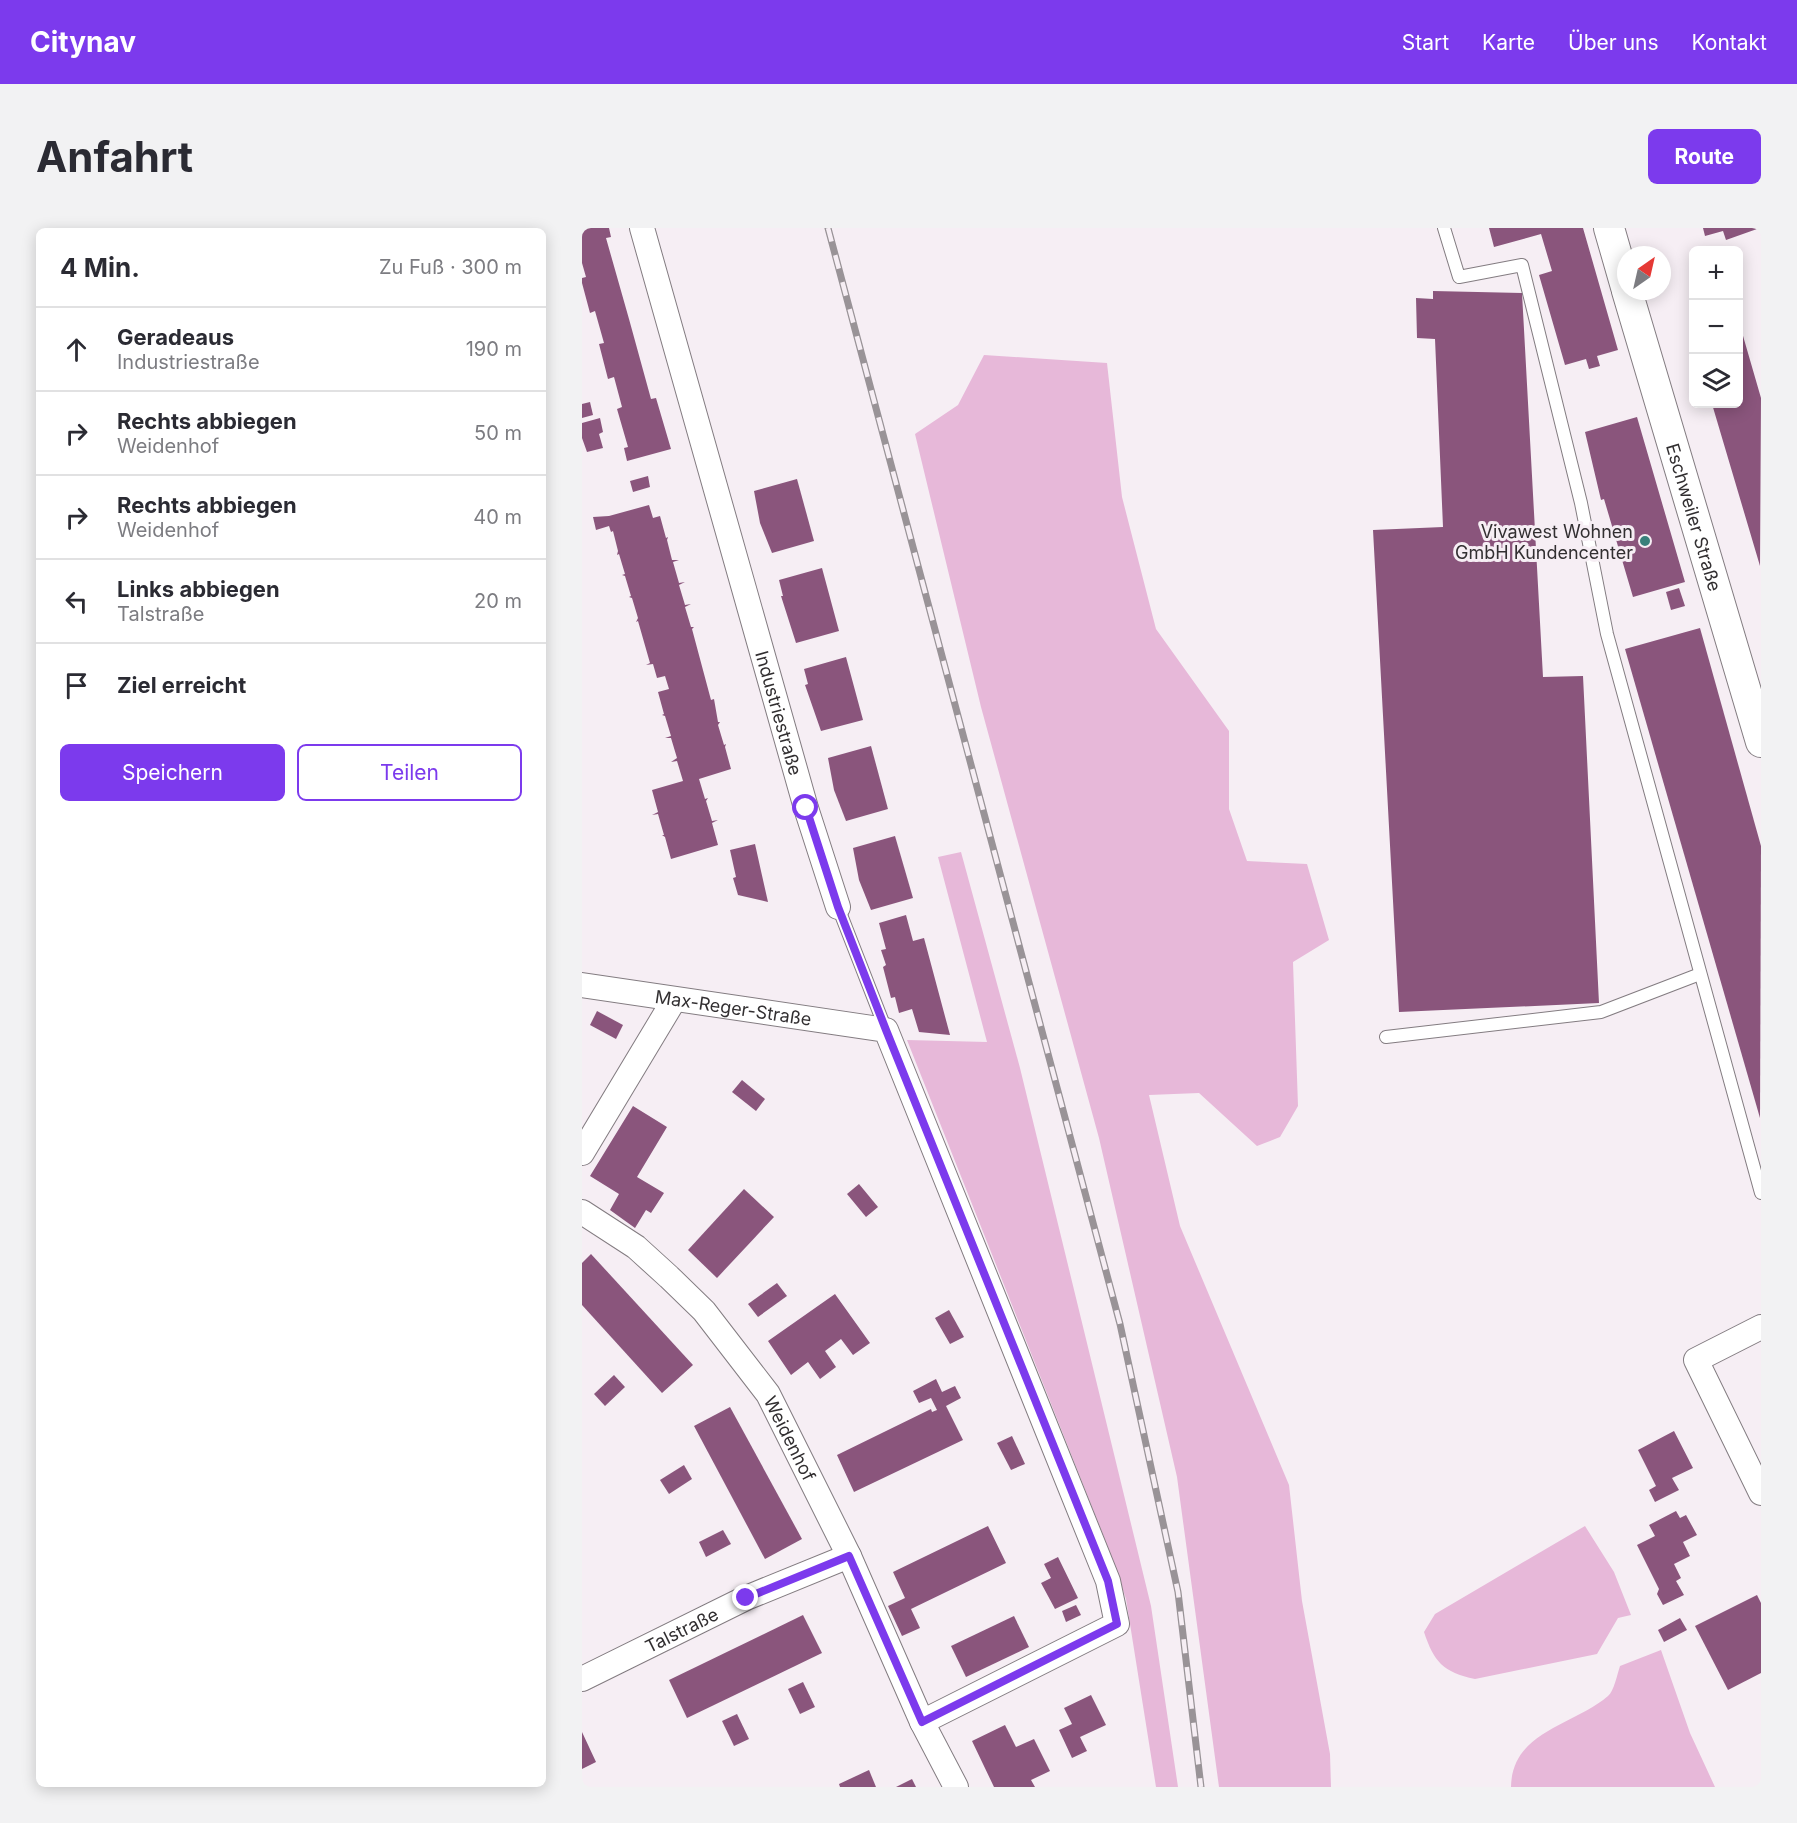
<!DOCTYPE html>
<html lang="de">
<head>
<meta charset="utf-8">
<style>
	:root { --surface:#fff; --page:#f2f2f3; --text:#2b2b33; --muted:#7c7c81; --line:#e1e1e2; --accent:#7c3aed }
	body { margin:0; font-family:Inter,sans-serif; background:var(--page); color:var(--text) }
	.controls { position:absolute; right:18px; top:18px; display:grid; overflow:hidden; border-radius:9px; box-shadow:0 3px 15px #0003 }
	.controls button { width:54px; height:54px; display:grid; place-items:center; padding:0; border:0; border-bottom:2px solid var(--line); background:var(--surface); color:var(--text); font:30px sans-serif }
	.compass { position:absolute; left:1035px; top:18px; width:54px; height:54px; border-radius:50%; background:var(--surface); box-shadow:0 3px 15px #0003; rotate:34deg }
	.stop { position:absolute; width:18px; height:18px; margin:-14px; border:4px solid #7c3aed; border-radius:50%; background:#fff }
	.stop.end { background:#7c3aed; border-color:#fff; box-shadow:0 2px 6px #0008 }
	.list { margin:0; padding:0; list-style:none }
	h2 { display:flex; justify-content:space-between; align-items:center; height:78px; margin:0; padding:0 24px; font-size:26px }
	h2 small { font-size:20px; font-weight:400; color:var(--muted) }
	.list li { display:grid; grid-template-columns:39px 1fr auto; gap:18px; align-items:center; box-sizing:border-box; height:84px; padding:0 24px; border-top:2px solid var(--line) }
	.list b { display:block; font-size:22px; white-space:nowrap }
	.list p { margin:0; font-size:20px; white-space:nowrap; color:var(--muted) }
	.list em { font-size:20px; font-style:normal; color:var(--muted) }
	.actions { display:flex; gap:12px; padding:18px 24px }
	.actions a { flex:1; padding:14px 0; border:2px solid var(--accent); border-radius:9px; text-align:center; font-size:21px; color:var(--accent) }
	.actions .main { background:var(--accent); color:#fff }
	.icon { flex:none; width:33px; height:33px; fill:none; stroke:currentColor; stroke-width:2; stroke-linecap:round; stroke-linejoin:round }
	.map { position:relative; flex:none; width:1179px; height:1559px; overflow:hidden; border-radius:9px }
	header { display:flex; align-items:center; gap:36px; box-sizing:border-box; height:84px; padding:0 30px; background:var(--accent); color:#fff }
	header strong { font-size:28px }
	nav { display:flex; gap:33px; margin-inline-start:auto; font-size:21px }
	.intro { display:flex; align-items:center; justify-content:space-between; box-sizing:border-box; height:144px; padding:0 36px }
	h1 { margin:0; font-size:42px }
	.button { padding:15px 27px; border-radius:9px; background:var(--accent); color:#fff; font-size:21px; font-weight:700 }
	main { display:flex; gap:36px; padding:0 36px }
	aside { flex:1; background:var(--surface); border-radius:9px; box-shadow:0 3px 15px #0003 }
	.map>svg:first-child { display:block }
	.green { fill:#e7b8d9 }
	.building { fill:#8a557c }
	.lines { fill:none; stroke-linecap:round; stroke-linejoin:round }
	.service-casing { stroke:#837c81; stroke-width:14 }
	.minor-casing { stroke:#837c81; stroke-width:26 }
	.tertiary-casing { stroke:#837c81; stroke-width:32 }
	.service { stroke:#fff; stroke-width:12 }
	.minor { stroke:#fff; stroke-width:24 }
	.tertiary { stroke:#fff; stroke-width:30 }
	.rail-casing { stroke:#999397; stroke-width:7 }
	.rail { stroke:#f6eef4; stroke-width:4.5; stroke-dasharray:14; stroke-linecap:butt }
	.route { stroke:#7c3aed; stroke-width:8 }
	.poi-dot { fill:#38807b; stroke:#f6eef4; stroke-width:2 }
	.labels { text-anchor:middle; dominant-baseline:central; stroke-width:6; stroke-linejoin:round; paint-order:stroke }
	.street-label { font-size:18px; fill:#322f31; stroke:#f6eef4 }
	.poi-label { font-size:18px; fill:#322f31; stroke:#f6eef4; text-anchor:end }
</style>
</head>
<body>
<header>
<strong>Citynav</strong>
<nav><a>Start</a><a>Karte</a><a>Über uns</a><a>Kontakt</a></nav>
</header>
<div class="intro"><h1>Anfahrt</h1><a class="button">Route</a></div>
<main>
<aside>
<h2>4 Min.<small>Zu Fuß · 300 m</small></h2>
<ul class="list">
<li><svg class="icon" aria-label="ahead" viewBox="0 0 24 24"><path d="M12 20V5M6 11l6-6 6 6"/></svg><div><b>Geradeaus</b><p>Industriestraße</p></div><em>190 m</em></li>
<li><svg class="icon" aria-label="right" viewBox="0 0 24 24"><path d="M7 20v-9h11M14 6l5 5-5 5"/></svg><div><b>Rechts abbiegen</b><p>Weidenhof</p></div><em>50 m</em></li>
<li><svg class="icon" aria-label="right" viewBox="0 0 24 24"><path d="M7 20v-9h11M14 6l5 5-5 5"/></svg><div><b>Rechts abbiegen</b><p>Weidenhof</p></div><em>40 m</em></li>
<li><svg class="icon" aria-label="left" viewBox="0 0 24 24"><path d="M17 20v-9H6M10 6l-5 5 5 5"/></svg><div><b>Links abbiegen</b><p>Talstraße</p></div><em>20 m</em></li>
<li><svg class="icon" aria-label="arrive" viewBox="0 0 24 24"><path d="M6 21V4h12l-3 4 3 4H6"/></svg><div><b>Ziel erreicht</b></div></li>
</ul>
<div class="actions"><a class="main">Speichern</a><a>Teilen</a></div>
</aside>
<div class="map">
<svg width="1179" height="1559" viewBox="0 0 1179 1559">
	<rect width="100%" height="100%" fill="#f6eef4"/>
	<g class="green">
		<polygon points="402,127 525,135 540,269 574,401 647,503 647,581 665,633 725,636 747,712 711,734 716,878 698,909 675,918 617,865 567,867 598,998 707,1257 720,1373 748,1526 749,1559 637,1559 595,1249 517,910 399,479 333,206 376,177"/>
		<polygon points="379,624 438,840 569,1378 596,1559 574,1559 544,1371 531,1332 325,812 405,814 356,629"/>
		<path d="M1003 1298 1032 1344 1049 1387 1036 1390 1015 1426 893 1451C861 1444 852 1434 842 1404L853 1386Z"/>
		<path d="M1079 1422 1108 1505 1133 1559H929C930 1503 991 1498 1026 1468 1032 1463 1035 1447 1038 1438Z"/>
	</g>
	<g class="building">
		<polygon points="0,0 27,0 29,9 24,10 47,91 69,171 74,170 89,221 45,233 42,220 46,219 35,181 40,179 32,149 26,151 17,116 22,115 13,83 8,85 0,55 0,50 4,49 0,35"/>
		<polygon points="907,0 1001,0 1036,122 1015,128 1018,138 1007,141 1004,131 983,137 957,47 970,43 959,6 912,19"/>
		<polygon points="1121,0 1175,0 1175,1 1144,12 1141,3 1123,8"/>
		<polygon points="851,63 940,65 961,449 1001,448 1017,775 817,784 791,302 861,299 853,111 835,110 834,70 851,71"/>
		<polygon points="1157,94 1179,170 1178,338 1130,176 1156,176"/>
		<polygon points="8,174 11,187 0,190 0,176"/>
		<polygon points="1055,189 1103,354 1051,369 1022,271 1019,272 1003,204"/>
		<polygon points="18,190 21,204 17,206 21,220 5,224 0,210 0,195"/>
		<polygon points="66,248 68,259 51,264 48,253"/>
		<polygon points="215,251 232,313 190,325 178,295 172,263"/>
		<polygon points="67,277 71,290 78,288 84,310 86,309 85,312 90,332 97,332 91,334 97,355 103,354 97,357 103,377 109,376 103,379 109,399 112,399 110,401 129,472 132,471 136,494 138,494 136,497 142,517 144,516 143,519 149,541 117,551 123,571 126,570 124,573 130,593 136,592 130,595 136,617 89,631 83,609 80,607 82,607 76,586 70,587 76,584 70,562 101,553 95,533 89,534 95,530 89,510 83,510 89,508 83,488 80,487 82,486 76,464 87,461 83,448 75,450 71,436 64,437 68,435 56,393 54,394 56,390 50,370 47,369 49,368 43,348 40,347 43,346 37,326 35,327 36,323 31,303 29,304 27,298 14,302 11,289 27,288"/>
		<polygon points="240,340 257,403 214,415 199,368 201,368 197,352"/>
		<polygon points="1097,360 1103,378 1089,382 1084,364"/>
		<polygon points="1118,400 1179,618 1178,890 1043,421"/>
		<polygon points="264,429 281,492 239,503 223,457 226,456 222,441"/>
		<polygon points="289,518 306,581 264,593 252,562 246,530"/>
		<polygon points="313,608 331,670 289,682 277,652 271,620"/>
		<polygon points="173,616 179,643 186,674 156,667 151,650 154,649 148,622"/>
		<polygon points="324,687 331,713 342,710 368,807 337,804 330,781 317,785 313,769 309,770 301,739 304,737 299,722 304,721 297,695"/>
		<polygon points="15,783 41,797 34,811 8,797"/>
		<polygon points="160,852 183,871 174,883 150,864"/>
		<polygon points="51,878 85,899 55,949 82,965 69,985 64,982 53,1000 28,982 37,966 8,948"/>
		<polygon points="277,956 296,979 284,989 265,966"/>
		<polygon points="162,961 192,989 135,1050 106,1022"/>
		<polygon points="9,1026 111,1137 80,1165 0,1077 0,1035"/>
		<polygon points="195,1055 205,1068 176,1089 166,1076"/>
		<polygon points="253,1066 288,1115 271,1127 259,1111 243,1123 254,1139 238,1151 226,1134 209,1147 186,1113"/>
		<polygon points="367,1082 382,1109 368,1116 353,1090"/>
		<polygon points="32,1147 43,1159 23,1178 12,1166"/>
		<polygon points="354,1151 360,1164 373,1158 379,1170 364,1178 381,1212 272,1264 255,1227 349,1181 350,1184 355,1182 349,1170 337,1175 331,1163"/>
		<polygon points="148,1179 220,1311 183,1331 112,1198"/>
		<polygon points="1092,1203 1111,1240 1090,1250 1097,1262 1073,1274 1067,1262 1074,1258 1056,1222"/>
		<polygon points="430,1208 443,1236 429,1242 415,1215"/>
		<polygon points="102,1237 110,1251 87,1266 78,1252"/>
		<polygon points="1094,1283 1098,1290 1104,1287 1115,1307 1101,1314 1108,1328 1092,1336 1099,1350 1094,1353 1102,1367 1081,1377 1075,1366 1077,1361 1055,1317 1073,1308 1067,1297"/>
		<polygon points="406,1298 424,1335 329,1381 338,1400 320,1408 306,1378 323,1370 311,1344"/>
		<polygon points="141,1302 149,1316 124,1329 117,1314"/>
		<polygon points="476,1329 496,1370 473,1381 459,1355 469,1350 462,1336"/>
		<polygon points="1175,1367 1179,1375 1179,1445 1146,1462 1113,1398"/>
		<polygon points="494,1377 499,1387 484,1394 480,1383"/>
		<polygon points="221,1387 240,1425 105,1490 87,1452"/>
		<polygon points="432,1388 447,1419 384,1449 369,1418"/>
		<polygon points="1098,1390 1105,1402 1082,1414 1076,1402"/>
		<polygon points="221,1454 233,1479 218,1486 206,1461"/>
		<polygon points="509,1467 524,1497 498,1509 505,1523 490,1530 477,1502 490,1496 482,1480"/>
		<polygon points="155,1486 167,1511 152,1518 140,1493"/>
		<polygon points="423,1497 434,1519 452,1511 468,1543 449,1552 453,1559 412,1559 390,1513"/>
		<polygon points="0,1504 14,1534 0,1541"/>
		<polygon points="287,1542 294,1559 258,1559 257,1556"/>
		<polygon points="330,1551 334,1559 314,1559"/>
	</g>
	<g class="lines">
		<defs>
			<g id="service">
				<polyline points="862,0 877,49 940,37 999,275 1025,406 1179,965"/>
				<polyline points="256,679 304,802"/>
				<polyline points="804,809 1019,784 1118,746"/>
			</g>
			<g id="minor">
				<path id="s1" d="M60 0 224 580 256 679"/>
				<path id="s2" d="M0 757 304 802 526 1353 535 1396 340 1494"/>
				<polyline points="0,925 92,772"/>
				<path id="s3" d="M0 984 54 1019 87 1049 122 1083 186 1166 267 1328 340 1494 374 1559"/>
				<polyline points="1179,1099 1114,1132 1179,1265"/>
				<path id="s4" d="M0 1451 164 1370 267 1328"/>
			</g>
			<g id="tertiary">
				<polyline points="1027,0 1044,59"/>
				<path id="s5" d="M1045 63 1179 514"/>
			</g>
		</defs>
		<use href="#service" class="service-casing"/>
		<use href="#minor" class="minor-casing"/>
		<use href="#tertiary" class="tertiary-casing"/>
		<use href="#service" class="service"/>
		<use href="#minor" class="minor"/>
		<use href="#tertiary" class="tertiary"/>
		<defs>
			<polyline id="rail" points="246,0 538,1096 596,1364 619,1559"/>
		</defs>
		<use href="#rail" class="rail-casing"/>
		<use href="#rail" class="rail"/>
	</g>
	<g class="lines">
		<polyline class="route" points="164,1370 267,1328 340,1494 535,1396 526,1353 304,802 256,679 224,580"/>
	</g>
	<circle class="poi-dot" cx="1063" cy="313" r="6"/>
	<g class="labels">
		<g class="street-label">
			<text stroke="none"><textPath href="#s5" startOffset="236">Eschweiler Straße</textPath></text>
			<text stroke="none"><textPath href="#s1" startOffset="504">Industriestraße</textPath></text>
			<text stroke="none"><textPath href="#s2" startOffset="153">Max-Reger-Straße</textPath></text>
			<text stroke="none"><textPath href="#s3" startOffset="312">Weidenhof</textPath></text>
			<text stroke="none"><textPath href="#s4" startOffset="111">Talstraße</textPath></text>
		</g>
		<g class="poi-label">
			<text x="1051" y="303">Vivawest Wohnen<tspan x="1051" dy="21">GmbH Kundencenter</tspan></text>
		</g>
	</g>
</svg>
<div class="controls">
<button>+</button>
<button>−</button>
<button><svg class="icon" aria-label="layers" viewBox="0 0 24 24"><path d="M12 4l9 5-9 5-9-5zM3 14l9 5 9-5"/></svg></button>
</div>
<svg class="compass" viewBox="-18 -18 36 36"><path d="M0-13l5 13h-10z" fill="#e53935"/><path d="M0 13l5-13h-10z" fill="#7c7c81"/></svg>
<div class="stop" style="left:224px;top:580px"></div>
<div class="stop end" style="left:164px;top:1370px"></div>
</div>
</main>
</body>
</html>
